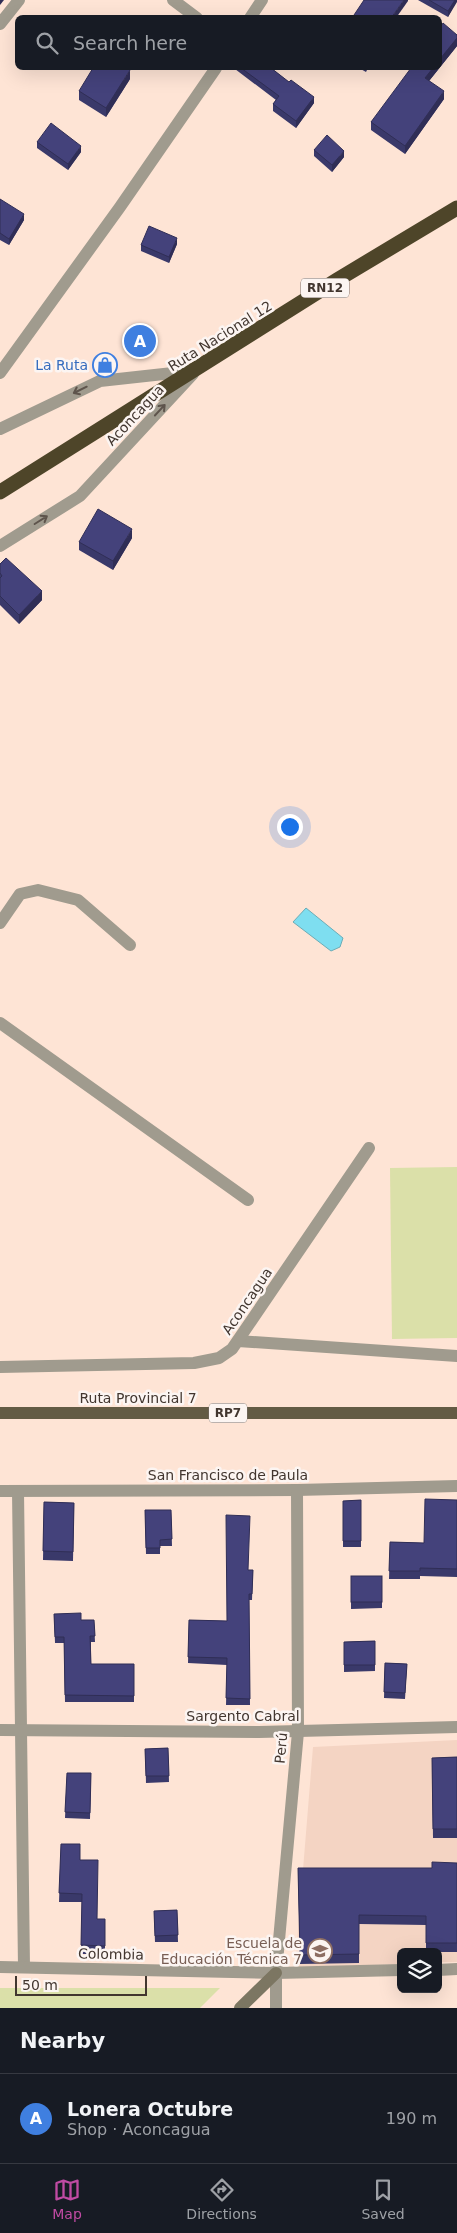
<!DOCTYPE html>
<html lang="en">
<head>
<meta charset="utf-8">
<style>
	:root { --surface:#171b24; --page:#20242c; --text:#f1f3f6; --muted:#9ea1a6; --line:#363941; --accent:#c04ba3 }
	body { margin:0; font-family:"DejaVu Sans",sans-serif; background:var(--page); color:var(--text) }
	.controls { position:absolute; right:15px; bottom:15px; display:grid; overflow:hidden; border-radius:8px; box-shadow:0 5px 20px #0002 }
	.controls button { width:45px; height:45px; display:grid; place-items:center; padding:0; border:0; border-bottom:1px solid var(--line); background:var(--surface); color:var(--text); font:25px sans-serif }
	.scale { position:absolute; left:15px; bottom:12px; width:132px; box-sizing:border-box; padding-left:5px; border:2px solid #42362f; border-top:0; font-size:14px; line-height:18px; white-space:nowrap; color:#42362f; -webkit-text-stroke:4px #fcf5f2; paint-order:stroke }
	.you { position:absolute; left:289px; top:826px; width:18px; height:18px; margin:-12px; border:4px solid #fff; border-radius:50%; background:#1a73e8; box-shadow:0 0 0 8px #1a73e833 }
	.badge { display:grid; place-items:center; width:32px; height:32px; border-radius:50%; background:var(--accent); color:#fff; font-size:16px; font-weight:700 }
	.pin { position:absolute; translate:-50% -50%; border:2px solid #fff; box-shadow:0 1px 5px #0006 }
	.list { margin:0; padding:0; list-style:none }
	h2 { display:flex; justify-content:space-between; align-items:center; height:65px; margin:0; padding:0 20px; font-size:21px }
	h2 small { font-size:16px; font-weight:400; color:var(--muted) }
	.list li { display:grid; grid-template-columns:32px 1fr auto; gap:15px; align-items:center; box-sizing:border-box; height:90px; padding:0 20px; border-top:1px solid var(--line) }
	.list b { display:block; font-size:19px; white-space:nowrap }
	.list p { margin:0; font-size:16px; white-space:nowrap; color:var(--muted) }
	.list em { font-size:16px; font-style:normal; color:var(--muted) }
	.icon { flex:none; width:28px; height:28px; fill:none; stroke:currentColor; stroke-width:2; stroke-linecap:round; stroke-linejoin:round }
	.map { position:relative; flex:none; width:457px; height:2008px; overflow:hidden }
	.search { position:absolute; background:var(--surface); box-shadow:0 5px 20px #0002; left:15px; right:15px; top:15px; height:55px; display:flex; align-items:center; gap:12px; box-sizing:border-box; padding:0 18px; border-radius:8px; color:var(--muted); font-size:19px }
	.sheet { height:155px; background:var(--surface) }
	nav { display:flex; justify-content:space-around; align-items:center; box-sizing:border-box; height:70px; border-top:1px solid var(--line); background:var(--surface); font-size:14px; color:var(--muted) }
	nav a { display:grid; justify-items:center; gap:2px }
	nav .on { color:var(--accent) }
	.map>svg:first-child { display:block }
	.built { fill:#f4d4c3 }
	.green { fill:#dbe0a9 }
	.water { fill:#7edef0; stroke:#6cacb6 }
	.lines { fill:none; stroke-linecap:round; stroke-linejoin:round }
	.street { stroke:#a09b8e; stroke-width:12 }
	.secondary { stroke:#7c7662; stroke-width:12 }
	.primary { stroke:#635b44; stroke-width:12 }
	.highway { stroke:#4e4529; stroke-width:15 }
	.wall { fill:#3a396a }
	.shaded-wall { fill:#302e56 }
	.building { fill:#44427b; stroke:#302e56 }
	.oneway { stroke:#5e544c }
	.labels { text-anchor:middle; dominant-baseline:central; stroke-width:5; stroke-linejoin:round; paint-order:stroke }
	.shield { fill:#fcf5f2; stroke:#7a6f6a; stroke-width:1 }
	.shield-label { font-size:12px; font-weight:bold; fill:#42362f }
	.street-label { font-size:14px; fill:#42362f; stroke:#fcf5f2 }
	.shop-label { font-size:14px; fill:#366cbe; stroke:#fcf5f2; text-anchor:end }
	.education-label { font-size:14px; fill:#785e54; stroke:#fcf5f2; text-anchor:end }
</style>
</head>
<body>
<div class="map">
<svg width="457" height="2008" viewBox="0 0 457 2008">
	<rect width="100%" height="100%" fill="#fee4d5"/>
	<polygon class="built" points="457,1740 457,1962 438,1962 438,1952 401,1952 401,1964 295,1968 313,1747"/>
	<g class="green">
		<polygon points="457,1167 457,1338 392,1339 390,1168"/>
		<polygon points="0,1988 220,1988 200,2008 0,2008"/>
	</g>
	<polygon class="water" points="306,908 343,938 340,947 331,951 293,922"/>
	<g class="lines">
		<g class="street">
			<polyline points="173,0 197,18"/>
			<polyline points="250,18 262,0"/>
			<polyline points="0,24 19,0"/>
			<polyline points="0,373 120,207 216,68"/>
			<polyline points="0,429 100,381 191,371"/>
			<polyline points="0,546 80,496 193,374"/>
			<polyline points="0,923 20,894 38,890 78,900 130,945"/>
			<polyline points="0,1023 248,1200"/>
			<polyline points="238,1341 457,1356"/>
			<polyline points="0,1367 194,1363 219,1358 232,1349 369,1148"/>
			<polyline points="0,1491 297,1490 457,1486"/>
			<polyline points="18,1491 24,1967"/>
			<polyline points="0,1730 259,1732 457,1727"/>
			<polyline points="0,1967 276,1973 401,1970"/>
			<polyline points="438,1970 457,1969"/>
			<polyline points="276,2008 276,1973 298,1732 297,1490"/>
		</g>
		<polyline class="secondary" points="240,2008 276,1973"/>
		<polyline class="primary" points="0,1413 457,1413"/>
		<polyline class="highway" points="0,492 337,280 457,208"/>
	</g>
	<g class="wall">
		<polygon points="418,0 457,0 448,17"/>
		<polygon points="457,35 457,46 429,81 444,99 405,154 371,130 371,122"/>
		<polygon points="235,68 271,68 314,103 296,128 273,111 273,104 276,100 235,69"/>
		<polygon points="359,68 368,68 366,72"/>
		<polygon points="130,79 106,117 79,100 79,91"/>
		<polygon points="37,142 81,152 68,170 37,148"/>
		<polygon points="314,150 344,157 332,172 314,156"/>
		<polygon points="0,199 24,220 9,245 0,240"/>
		<polygon points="177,244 169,263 141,251 141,245"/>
		<polygon points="132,538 113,570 79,550 79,542"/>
		<polygon points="0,564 42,600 19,624 0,605"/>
		<polygon points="361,1500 361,1547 343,1547 343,1501"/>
		<polygon points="457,1500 457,1577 420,1576 420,1579 389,1579 390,1542 424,1543"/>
		<polygon points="44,1502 74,1503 73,1561 43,1560"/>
		<polygon points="145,1510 171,1510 172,1546 160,1546 160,1554 146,1554"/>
		<polygon points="249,1570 253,1570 252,1600 249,1600 250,1705 226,1705 227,1665 188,1663 189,1620 227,1621"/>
		<polygon points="351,1576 382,1576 382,1608 351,1609"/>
		<polygon points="54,1614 81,1620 94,1620 95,1642 91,1642 91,1664 134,1664 134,1702 65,1702 64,1643 55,1643"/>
		<polygon points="375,1641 375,1671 344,1672 344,1642"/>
		<polygon points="385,1663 407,1664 405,1699 384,1698"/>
		<polygon points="168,1748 169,1782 146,1783 145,1749"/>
		<polygon points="457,1757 457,1838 433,1838 432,1758"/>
		<polygon points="67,1773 91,1773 90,1819 65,1818"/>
		<polygon points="61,1844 80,1860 97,1919 105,1919 105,1954 81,1954 82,1902 59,1902"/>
		<polygon points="457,1863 457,1952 426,1952 426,1925 359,1924 359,1963 300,1964 298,1868 432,1868"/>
		<polygon points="177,1910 178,1942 155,1942 154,1911"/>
	</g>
	<g class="shaded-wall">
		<polygon points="0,0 4,0 0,5"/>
		<polygon points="404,0 408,0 408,1 396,18 391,18"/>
		<polygon points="455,0 457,0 457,2 448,17 448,11"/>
		<polygon points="457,38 457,46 425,86 425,78 433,68 440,68 440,59"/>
		<polygon points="130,70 130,79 106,117 106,108"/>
		<polygon points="444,91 444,99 405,154 405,146"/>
		<polygon points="314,97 314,103 296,128 296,121"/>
		<polygon points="81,146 81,152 68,170 68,164"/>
		<polygon points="344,151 344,157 332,172 332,165"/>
		<polygon points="24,214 24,220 9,245 9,239"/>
		<polygon points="177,238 177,244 169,263 169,257"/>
		<polygon points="132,529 132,538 113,570 113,561"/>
		<polygon points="42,591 42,600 19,624 19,615"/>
	</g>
	<g class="building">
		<polygon points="364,0 404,0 391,18 352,18"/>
		<polygon points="429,0 455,0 448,11"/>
		<polygon points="443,23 457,35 457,38 440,59 440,28"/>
		<polygon points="93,68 126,68 130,70 106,108 79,91"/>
		<polygon points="241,68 271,68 289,82 291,80 314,97 296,121 273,104 279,96"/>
		<polygon points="411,68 433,68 425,78 444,91 405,146 371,122"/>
		<polygon points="51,123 81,146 68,164 37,142"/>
		<polygon points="327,135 344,151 332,165 314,150"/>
		<polygon points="0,199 24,214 9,239 0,233"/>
		<polygon points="149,226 177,238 169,257 141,245"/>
		<polygon points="98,509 132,529 113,561 79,542"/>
		<polygon points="6,558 42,591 19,615 0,596 0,578 2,576 0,573 0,564"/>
		<polygon points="425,1499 457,1500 457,1569 420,1568 420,1571 389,1571 390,1542 424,1543"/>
		<polygon points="361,1500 361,1541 343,1541 343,1501"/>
		<polygon points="44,1502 74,1503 73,1552 43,1551"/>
		<polygon points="145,1510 171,1510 172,1539 160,1540 160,1548 146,1548"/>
		<polygon points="226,1515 250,1516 248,1570 253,1570 252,1594 249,1594 250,1699 226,1698 227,1658 188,1657 189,1620 227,1621"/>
		<rect x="351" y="1576" width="31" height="26"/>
		<polygon points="81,1613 81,1620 94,1620 95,1636 90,1636 91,1664 134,1664 134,1696 65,1695 64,1637 55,1637 54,1614"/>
		<polygon points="375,1641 375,1665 344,1665 344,1642"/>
		<polygon points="385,1663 407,1664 405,1693 384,1692"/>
		<polygon points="168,1748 169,1776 146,1776 145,1749"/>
		<polygon points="457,1757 457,1829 433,1829 432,1758"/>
		<polygon points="67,1773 91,1773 90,1813 65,1812"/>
		<polygon points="61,1844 80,1844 80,1860 98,1860 97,1919 105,1919 105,1946 81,1945 82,1894 59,1893"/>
		<polygon points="432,1862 457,1863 457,1943 426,1943 426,1916 359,1915 359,1954 300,1955 298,1868 432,1868"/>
		<polygon points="177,1910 178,1935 155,1936 154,1911"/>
	</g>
	<defs><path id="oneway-shaft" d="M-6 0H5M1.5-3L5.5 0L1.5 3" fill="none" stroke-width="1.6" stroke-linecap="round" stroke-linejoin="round" transform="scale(1.25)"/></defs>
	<g class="oneway">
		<use href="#oneway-shaft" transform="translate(80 390) rotate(154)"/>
		<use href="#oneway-shaft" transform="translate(160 410) rotate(-47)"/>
		<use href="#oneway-shaft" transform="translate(41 520) rotate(-32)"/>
	</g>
	<defs>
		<symbol id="shop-ring" viewBox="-11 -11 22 22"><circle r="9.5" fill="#fcf5f2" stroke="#3f7fe0" stroke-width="1.5"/><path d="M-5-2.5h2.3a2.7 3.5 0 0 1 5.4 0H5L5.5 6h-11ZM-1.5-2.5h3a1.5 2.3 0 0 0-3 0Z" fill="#3f7fe0"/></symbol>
		<symbol id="school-ring" viewBox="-11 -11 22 22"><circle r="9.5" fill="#fcf5f2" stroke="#8d6e63" stroke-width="1.5"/><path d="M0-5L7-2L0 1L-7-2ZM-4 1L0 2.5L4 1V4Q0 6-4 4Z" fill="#8d6e63"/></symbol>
	</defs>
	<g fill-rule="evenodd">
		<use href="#shop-ring" x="91" y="351" width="28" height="28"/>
		<use href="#school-ring" x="306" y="1937" width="28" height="28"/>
	</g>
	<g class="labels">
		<g class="shield">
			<rect x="301" y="278.5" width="48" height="19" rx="4"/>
			<rect x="209" y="1403.5" width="38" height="19" rx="4"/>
		</g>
		<g class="shield-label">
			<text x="325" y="288">RN12</text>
			<text x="228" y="1413">RP7</text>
		</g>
		<g class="street-label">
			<text transform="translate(220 336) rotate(-32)">Ruta Nacional 12</text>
			<text transform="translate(135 415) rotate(-47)">Aconcagua</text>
			<text transform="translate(247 1301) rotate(-56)">Aconcagua</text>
			<text x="138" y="1398">Ruta Provincial 7</text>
			<text x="228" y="1475">San Francisco de Paula</text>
			<text x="243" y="1716">Sargento Cabral</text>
			<text transform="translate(281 1748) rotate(-85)">Perú</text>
			<text transform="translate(111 1954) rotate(1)">Colombia</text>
		</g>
		<g class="shop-label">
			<text x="88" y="365">La Ruta</text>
		</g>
		<g class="education-label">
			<text x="302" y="1943">Escuela de<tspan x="302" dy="16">Educación Técnica 7</tspan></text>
		</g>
	</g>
</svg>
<div class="controls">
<button><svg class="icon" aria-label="layers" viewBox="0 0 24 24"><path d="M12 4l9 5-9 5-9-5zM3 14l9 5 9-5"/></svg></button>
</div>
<div class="scale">50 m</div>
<div class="you"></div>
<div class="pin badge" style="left:140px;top:341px;background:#3f7fe0">A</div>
<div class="search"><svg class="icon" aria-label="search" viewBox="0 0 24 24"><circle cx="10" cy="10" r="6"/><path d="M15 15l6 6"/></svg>Search here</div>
</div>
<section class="sheet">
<h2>Nearby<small></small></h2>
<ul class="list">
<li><span class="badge" style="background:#3f7fe0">A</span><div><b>Lonera Octubre</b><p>Shop · Aconcagua</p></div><em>190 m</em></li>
</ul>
</section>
<nav>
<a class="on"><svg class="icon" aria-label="map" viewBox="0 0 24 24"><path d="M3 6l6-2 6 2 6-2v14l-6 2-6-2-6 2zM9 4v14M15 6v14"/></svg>Map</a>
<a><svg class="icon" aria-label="directions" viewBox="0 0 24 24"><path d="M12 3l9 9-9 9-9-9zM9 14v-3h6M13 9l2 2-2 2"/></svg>Directions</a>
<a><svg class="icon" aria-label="saved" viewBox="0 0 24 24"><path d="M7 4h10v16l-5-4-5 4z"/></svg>Saved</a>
</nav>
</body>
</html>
